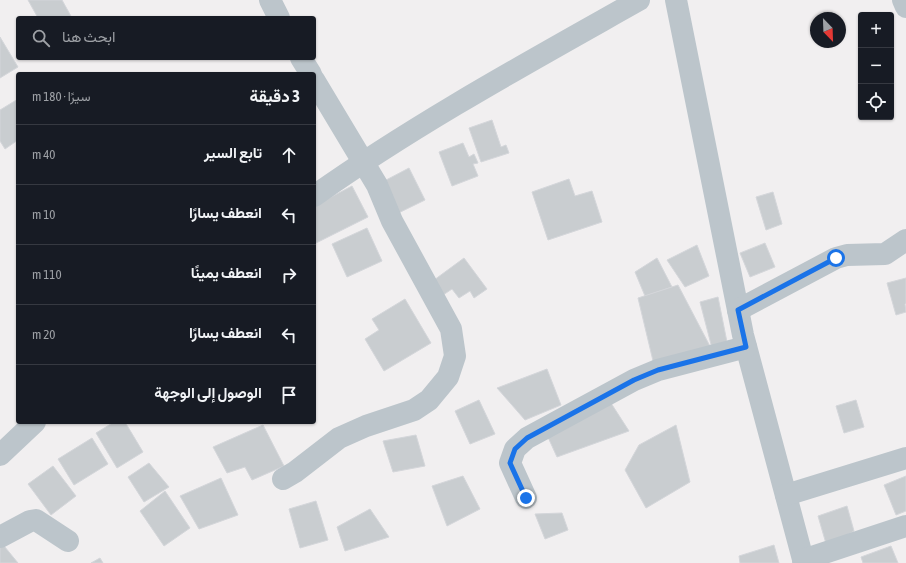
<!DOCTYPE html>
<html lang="ar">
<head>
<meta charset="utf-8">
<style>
	:root { --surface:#171b24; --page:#20242c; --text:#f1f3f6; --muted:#9ea1a6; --line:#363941 }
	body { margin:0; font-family:"Asap Condensed",Vazirmatn,sans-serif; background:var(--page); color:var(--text); direction:rtl }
	.controls { position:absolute; right:12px; top:12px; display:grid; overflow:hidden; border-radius:4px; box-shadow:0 1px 3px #0004 }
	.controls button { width:36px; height:36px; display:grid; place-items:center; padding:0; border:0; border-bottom:1px solid var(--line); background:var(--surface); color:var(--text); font:20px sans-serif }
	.compass { position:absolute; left:810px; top:12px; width:36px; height:36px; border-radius:50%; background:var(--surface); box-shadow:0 1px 3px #0004; rotate:157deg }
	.stop { position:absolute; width:12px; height:12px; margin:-9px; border:3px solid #1a73e8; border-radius:50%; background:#fff }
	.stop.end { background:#1a73e8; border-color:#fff; box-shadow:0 1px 4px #0008 }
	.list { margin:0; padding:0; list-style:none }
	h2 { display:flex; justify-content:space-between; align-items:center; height:52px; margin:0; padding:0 16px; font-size:17px }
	h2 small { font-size:13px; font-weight:400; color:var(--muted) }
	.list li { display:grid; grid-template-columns:26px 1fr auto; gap:12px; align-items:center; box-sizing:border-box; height:60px; padding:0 16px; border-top:1px solid var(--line) }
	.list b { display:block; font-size:15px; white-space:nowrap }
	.list em { font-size:13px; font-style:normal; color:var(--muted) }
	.icon { flex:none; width:22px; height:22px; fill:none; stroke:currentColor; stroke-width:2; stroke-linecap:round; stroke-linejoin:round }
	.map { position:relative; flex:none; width:906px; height:563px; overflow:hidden; direction:ltr }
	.search { position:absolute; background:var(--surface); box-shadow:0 1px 3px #0004; left:16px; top:16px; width:300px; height:44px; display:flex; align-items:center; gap:10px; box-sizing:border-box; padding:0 14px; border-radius:4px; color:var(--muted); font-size:15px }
	.panel { position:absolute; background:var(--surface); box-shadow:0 1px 3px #0004; left:16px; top:72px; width:300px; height:352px; border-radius:4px; direction:rtl }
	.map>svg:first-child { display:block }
	.building { fill:#c9cdd0; stroke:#d4d6da }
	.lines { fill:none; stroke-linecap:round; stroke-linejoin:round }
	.minor { stroke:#bcc5cb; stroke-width:22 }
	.route { stroke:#1a73e8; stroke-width:5 }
</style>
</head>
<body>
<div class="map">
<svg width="906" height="563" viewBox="0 0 906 563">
	<rect width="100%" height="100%" fill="#f1eff0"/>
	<g class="building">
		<polygon points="28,0 62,0 72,18 38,18"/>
		<polygon points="0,37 18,67 0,78"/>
		<polygon points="18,99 18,140 5,149 0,141 0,110"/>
		<polygon points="492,120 501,147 506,145 509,153 481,162 469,128"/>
		<polygon points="463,143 469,157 474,154 478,163 473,164 478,176 452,186 439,152"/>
		<polygon points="409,168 425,200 382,221 369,189"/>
		<polygon points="569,179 575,196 592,191 602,222 548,240 532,192"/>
		<polygon points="352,186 368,217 314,244 314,206"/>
		<polygon points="773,192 782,224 766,230 756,197"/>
		<polygon points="367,228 382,261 347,277 332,244"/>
		<polygon points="765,243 775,267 750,277 740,253"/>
		<polygon points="697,245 709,276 685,287 667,260"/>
		<polygon points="464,258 487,289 474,298 470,291 459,298 452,289 440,297 430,283"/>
		<polygon points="657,258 672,287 645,296 635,272"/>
		<polygon points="906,278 906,303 905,304 906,312 896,315 887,283"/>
		<polygon points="678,285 713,352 654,365 638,298"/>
		<polygon points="718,297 727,342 713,352 700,302"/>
		<polygon points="405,299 431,343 384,371 365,339 379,330 372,319"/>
		<polygon points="547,369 561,405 525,420 497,388"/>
		<polygon points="479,400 495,434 470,444 455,411"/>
		<polygon points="609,400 629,431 557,457 547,435"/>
		<polygon points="856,400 864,427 844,433 836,406"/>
		<polygon points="114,422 125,422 143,452 117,468 96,433"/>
		<polygon points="263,425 284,466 252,480 245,467 227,473 213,447"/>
		<polygon points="676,425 690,482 646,508 625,470 639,445"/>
		<polygon points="416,435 425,466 393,472 383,441"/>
		<polygon points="92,438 108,464 74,485 58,459"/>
		<polygon points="149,463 169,487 144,502 128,477"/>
		<polygon points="53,466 76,496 51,515 28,484"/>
		<polygon points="463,476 480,509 447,526 432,486"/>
		<polygon points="906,476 906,511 896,515 884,485"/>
		<polygon points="221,478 238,515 199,529 180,496"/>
		<polygon points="165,491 190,528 164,546 140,511"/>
		<polygon points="316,501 328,540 300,548 289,509"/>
		<polygon points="847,506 854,531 827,547 818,516"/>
		<polygon points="370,509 389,537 345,551 337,527"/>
		<polygon points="562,513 568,530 545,539 535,514"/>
		<polygon points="0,541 18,563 0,563"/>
		<polygon points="774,545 779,563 740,563 739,556"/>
		<polygon points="891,546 898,563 863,563 861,557"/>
		<polygon points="100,558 103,563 91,563"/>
	</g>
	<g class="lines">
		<g class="minor">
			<polyline points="270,0 279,18"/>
			<polyline points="676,0 743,335 804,563"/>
			<polyline points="903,0 906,7"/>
			<polyline points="301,58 311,74"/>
			<path d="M314 196C417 123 529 62 639 0"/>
			<polyline points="738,310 836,258 847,255 885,254 906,240"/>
			<polyline points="0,455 35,422"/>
			<polyline points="283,479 295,472 339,438 366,426 414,410 429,400 448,377 455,356 451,329 392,221 377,185 314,80"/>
			<polyline points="786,495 906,458"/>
			<polyline points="526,498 510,463 515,449 527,438 634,380 658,370 746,347"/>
			<polyline points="0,537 30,521 36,520 68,541"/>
			<polyline points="803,560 906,526"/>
		</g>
	</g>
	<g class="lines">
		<polyline class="route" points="526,498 510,463 515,449 527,438 634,380 658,370 746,347 738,310 836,258"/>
	</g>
</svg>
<div class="controls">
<button>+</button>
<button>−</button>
<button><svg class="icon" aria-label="locate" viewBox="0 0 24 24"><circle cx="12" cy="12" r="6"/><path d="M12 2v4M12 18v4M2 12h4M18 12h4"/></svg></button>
</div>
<svg class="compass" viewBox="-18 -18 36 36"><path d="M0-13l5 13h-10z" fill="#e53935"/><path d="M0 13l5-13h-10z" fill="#9ea1a6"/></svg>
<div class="stop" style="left:836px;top:258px"></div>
<div class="stop end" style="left:526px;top:498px"></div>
<div class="search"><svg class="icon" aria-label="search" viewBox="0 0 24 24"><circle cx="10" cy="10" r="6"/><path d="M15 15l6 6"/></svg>ابحث هنا</div>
<section class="panel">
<h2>3 دقيقة<small>سيرًا · 180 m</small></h2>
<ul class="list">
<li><svg class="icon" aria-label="ahead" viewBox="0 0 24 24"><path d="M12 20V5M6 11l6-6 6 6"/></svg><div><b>تابع السير</b></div><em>40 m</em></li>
<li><svg class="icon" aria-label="left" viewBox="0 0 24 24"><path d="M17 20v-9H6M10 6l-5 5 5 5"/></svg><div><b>انعطف يسارًا</b></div><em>10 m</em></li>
<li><svg class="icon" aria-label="right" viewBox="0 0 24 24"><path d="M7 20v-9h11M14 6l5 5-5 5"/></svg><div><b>انعطف يمينًا</b></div><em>110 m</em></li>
<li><svg class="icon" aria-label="left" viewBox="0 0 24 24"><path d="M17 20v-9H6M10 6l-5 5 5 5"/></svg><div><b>انعطف يسارًا</b></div><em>20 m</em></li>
<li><svg class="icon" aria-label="arrive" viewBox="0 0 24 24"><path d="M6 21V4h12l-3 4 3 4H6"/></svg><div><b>الوصول إلى الوجهة</b></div></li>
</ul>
</section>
</div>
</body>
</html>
